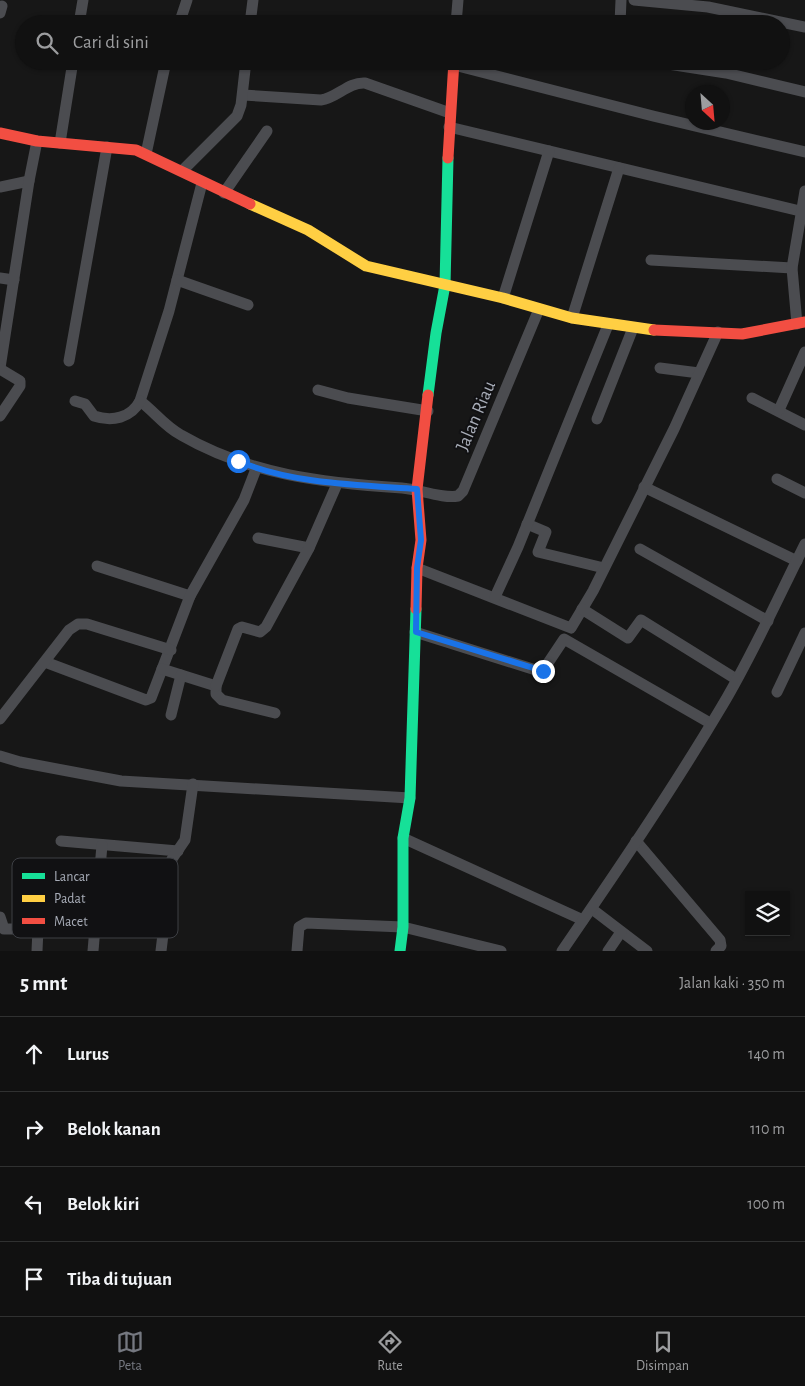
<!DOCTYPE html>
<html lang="id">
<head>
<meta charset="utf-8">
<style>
	:root { --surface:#111; --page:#1e1f1f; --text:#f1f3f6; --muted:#9c9d9f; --line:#303131; --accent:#757880 }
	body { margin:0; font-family:"Alegreya Sans",sans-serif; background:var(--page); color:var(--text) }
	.controls { position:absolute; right:15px; bottom:15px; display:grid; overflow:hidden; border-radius:0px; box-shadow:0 1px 4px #0004 }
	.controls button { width:45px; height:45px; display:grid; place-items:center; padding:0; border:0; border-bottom:1px solid var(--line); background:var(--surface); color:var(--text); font:25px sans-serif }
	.compass { position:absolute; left:685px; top:85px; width:45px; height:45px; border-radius:50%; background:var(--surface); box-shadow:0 1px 4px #0004; rotate:154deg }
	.stop { position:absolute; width:15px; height:15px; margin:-11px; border:4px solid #1a73e8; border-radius:50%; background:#fff }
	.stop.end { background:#1a73e8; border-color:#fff; box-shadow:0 1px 5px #0008 }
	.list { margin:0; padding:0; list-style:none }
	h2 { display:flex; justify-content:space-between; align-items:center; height:65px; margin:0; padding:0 20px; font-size:21px }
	h2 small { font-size:16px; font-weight:400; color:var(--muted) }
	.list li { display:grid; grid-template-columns:32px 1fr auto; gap:15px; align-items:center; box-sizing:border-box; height:75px; padding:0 20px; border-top:1px solid var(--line) }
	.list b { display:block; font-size:19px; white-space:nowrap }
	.list em { font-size:16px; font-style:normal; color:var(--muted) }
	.icon { flex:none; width:28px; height:28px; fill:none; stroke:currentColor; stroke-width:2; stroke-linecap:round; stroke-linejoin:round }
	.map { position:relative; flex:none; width:805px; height:951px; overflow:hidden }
	.search { position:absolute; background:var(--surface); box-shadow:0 1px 4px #0004; left:15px; right:15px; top:15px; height:55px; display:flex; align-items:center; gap:12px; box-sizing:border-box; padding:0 18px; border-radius:28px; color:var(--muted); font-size:19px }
	.sheet { height:365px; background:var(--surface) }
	nav { display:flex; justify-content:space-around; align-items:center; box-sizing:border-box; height:70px; border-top:1px solid var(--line); background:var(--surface); font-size:14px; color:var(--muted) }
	nav a { display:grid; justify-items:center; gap:2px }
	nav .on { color:var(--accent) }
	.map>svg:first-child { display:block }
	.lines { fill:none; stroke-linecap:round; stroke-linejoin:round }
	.street { stroke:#4b4c50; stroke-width:11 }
	.fast { stroke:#16e098; stroke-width:11 }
	.slow { stroke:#ffcf43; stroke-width:11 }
	.jam { stroke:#f24e42; stroke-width:11 }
	.route { stroke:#1a73e8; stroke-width:6 }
	.labels { text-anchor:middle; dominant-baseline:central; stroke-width:4; stroke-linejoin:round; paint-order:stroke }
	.street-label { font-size:19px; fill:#a8adb8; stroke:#111113 }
	.key { fill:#111113; stroke:#3e4045; stroke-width:1 }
	.key-label { font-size:14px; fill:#a8adb8 }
</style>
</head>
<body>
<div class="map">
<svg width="805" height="951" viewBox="0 0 805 951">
	<rect width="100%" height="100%" fill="#171717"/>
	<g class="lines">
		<g class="street">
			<polyline points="634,0 708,7 805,27"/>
			<polyline points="0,13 2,6"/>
			<polyline points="79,24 83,0"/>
			<polyline points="179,24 187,0"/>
			<polyline points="250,24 253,0"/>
			<polyline points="456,24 458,0"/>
			<polyline points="620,24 621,0"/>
			<polyline points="649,61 726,73 805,92"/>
			<polyline points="454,65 653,116 805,152"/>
			<path d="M243 95 321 100C337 98 348 82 365 83L450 113"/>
			<polyline points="449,127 800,211"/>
			<polyline points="60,143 73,61"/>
			<polyline points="146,154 166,61"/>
			<polyline points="183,170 237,116 241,105 246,61"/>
			<path d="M202 183 169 311 140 401C154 411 164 426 181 435 250 475 324 483 402 488 418 489 443 499 458 496L463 491 539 309"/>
			<polyline points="0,187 29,181"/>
			<polyline points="224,193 267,131"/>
			<polyline points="651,260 792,268"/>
			<polyline points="0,278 14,280"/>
			<polyline points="177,280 248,305"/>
			<polyline points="503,298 549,151"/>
			<polyline points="572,318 619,168"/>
			<polyline points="797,324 792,268 805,191"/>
			<polyline points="69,361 107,147"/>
			<polyline points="0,368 29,181 37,141"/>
			<polyline points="660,368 699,373"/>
			<polyline points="0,369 20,381 20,386 0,416"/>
			<polyline points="318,390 348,398 428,411"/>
			<polyline points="752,398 805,425"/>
			<path d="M75 401 85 404 94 416C112 422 131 418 140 401"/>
			<polyline points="779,410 805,352"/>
			<polyline points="597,419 633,328"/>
			<polyline points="777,479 805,493"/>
			<polyline points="644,487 797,561"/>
			<polyline points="527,524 546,532 538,552 604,568"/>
			<polyline points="258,538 309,548"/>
			<polyline points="640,549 768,621"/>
			<polyline points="97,566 190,596"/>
			<polyline points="417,568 571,628 593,591 674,429 718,332"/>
			<polyline points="495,597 518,547 608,325"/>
			<polyline points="582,609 628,638 641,620 736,679"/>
			<polyline points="415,632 542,672 564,639 710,723"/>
			<polyline points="45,662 146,700 151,698 190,596 244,500 256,469"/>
			<polyline points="162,669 216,686 216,694 222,700 275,713"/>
			<polyline points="216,686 238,629 242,627 260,632 266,627 309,548 337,484"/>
			<polyline points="777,692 805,633"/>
			<polyline points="171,715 181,675"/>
			<polyline points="0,719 69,630 78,624 87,624 171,650"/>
			<polyline points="0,756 20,762 121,781 410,798"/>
			<polyline points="403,838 583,920"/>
			<polyline points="61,841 178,851"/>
			<polyline points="636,841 720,940 721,946 716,951"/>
			<polyline points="592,909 647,951"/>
			<polyline points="0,917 4,929 38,929 37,951"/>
			<polyline points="93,951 102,845"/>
			<polyline points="161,951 172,859 185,840 193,784"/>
			<polyline points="297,951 299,927 306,923 403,927 501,951"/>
			<path d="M562 951C617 871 672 790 722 706 753 654 778 598 805 544"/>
			<polyline points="608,951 621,932"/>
		</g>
		<g class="fast">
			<polyline points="428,395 436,333 445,285 448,158"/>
			<polyline points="400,951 403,927 403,838 410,798 416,609"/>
		</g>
		<polyline class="slow" points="250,204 308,230 366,266 503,298 572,318 654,330"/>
		<g class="jam">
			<polyline points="0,133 37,141 136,150 250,204"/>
			<polyline points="448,158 454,61"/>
			<polyline points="654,330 742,334 805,322"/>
			<polyline points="416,609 417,568 421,540 417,489 428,395"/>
		</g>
	</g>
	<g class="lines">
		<path class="route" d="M238 461C292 484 359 485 417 489L421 540 417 568 416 632 543 671"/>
	</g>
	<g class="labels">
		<g class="street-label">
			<text transform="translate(476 416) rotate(-67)">Jalan Riau</text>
		</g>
	</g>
	<rect x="12" y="858" width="166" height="80" rx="8" class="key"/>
	<rect x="22" y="873" width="23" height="6" fill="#16e098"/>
	<rect x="22" y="895" width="23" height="7" fill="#ffcf43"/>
	<rect x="22" y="918" width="23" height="6" fill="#f24e42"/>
	<g class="key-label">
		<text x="54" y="881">Lancar</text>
		<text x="54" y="903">Padat</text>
		<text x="54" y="926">Macet</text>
	</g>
</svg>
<div class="controls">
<button><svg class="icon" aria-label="layers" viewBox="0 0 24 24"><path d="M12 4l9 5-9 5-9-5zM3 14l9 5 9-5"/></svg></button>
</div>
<svg class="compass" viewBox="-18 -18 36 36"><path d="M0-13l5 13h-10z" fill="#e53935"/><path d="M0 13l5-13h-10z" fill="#9c9d9f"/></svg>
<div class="stop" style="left:238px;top:461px"></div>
<div class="stop end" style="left:543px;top:671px"></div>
<div class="search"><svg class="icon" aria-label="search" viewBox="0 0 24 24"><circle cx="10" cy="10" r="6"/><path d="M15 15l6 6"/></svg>Cari di sini</div>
</div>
<section class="sheet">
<h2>5 mnt<small>Jalan kaki · 350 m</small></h2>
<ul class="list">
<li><svg class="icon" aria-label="ahead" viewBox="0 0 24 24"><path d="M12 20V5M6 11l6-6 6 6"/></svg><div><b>Lurus</b></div><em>140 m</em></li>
<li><svg class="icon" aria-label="right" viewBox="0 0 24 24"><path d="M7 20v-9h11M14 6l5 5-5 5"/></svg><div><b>Belok kanan</b></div><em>110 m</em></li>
<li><svg class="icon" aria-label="left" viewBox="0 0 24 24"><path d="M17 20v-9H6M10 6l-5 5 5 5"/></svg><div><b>Belok kiri</b></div><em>100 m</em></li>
<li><svg class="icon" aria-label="arrive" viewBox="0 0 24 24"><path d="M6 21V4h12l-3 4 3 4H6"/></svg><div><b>Tiba di tujuan</b></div></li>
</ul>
</section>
<nav>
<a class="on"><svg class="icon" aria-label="map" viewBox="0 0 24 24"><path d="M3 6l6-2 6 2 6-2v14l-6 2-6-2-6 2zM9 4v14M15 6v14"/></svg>Peta</a>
<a><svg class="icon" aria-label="directions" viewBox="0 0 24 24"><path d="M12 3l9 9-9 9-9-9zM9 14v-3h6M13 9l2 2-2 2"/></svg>Rute</a>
<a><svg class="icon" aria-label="saved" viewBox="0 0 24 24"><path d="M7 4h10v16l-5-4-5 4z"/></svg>Disimpan</a>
</nav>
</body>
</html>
